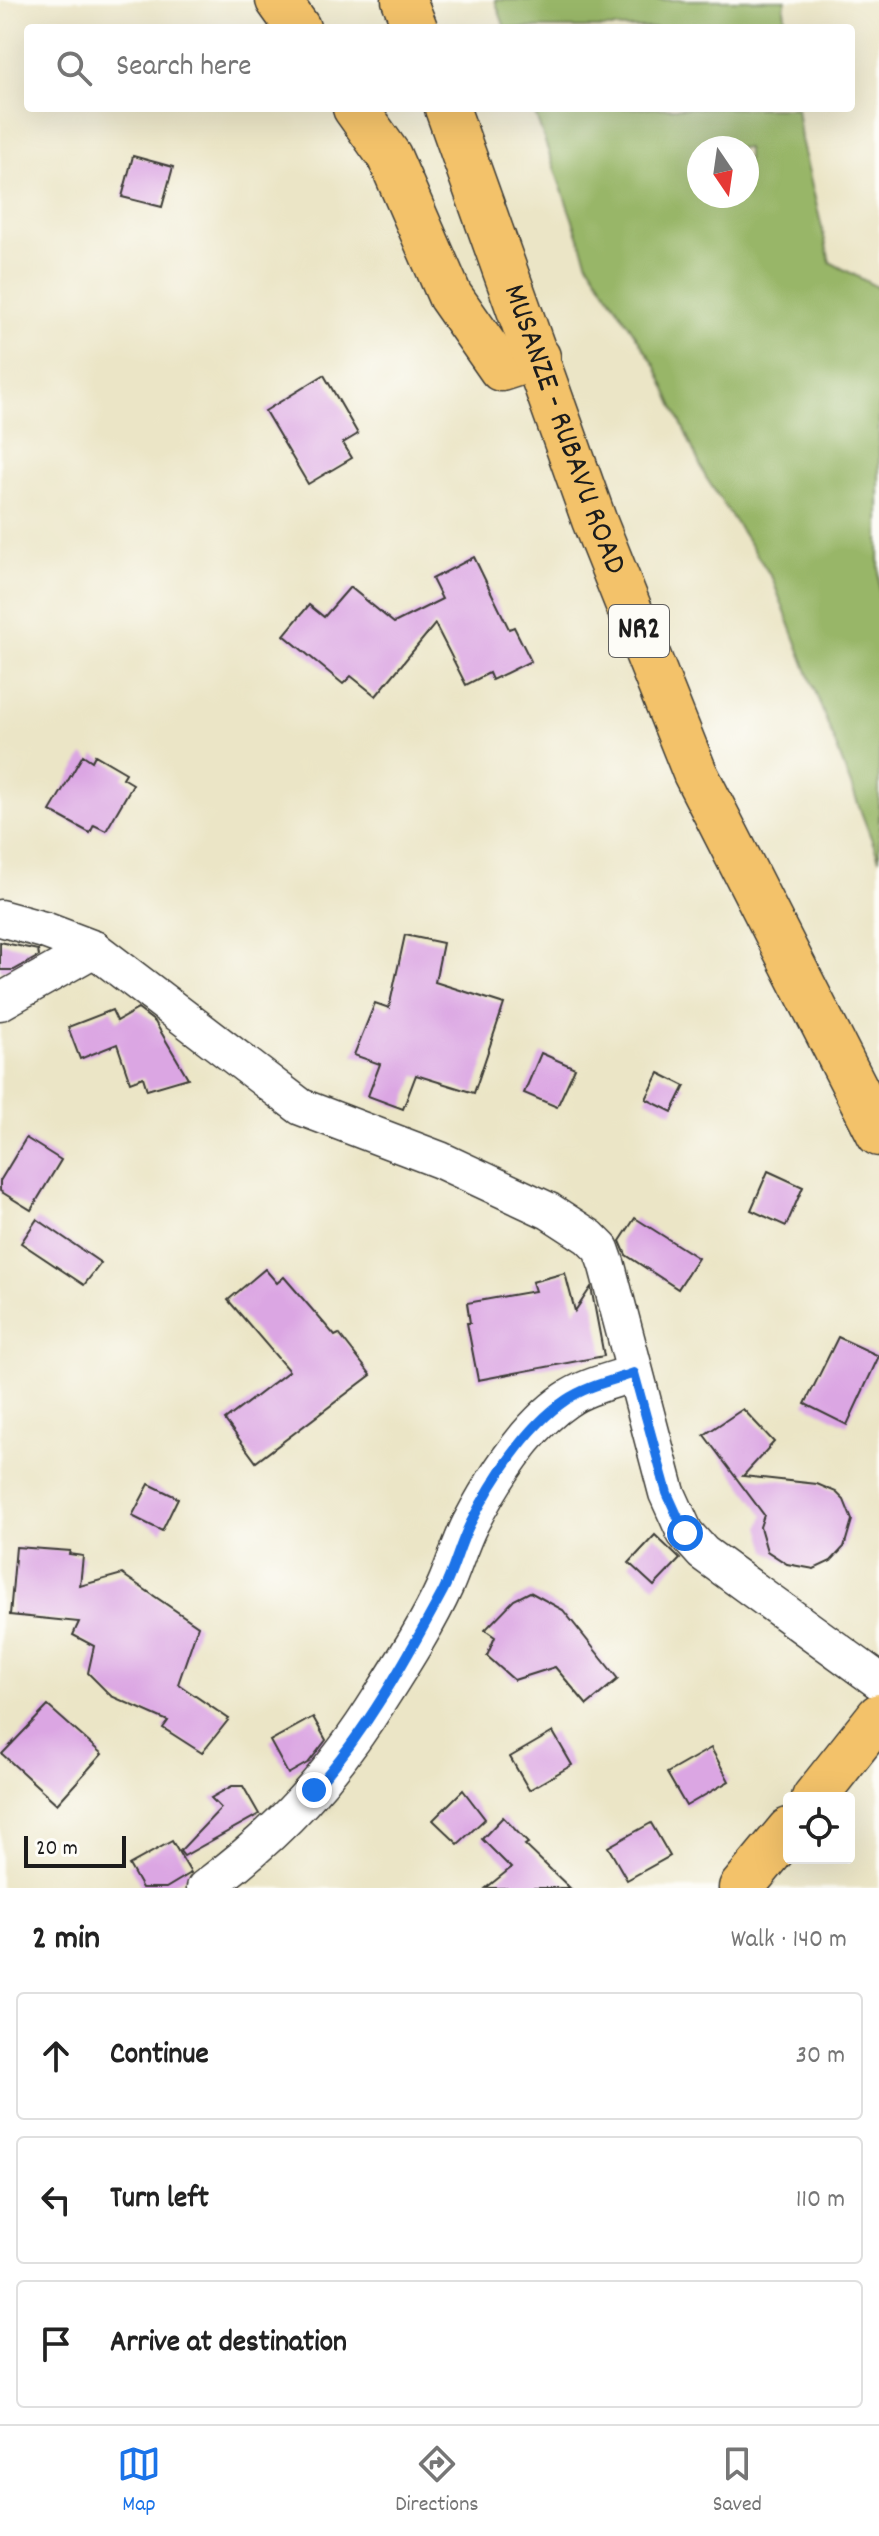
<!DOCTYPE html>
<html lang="en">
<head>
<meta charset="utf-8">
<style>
	:root { --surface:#fff; --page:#f6f6f6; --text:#222; --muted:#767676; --line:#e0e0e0; --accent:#1a73e8 }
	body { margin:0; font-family:Dekko,sans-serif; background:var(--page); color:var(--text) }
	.controls { position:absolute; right:24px; bottom:24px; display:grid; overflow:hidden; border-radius:8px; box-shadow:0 8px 32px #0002 }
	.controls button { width:72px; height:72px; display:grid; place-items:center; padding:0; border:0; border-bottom:2px solid var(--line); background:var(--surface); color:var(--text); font:40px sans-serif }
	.compass { position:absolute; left:687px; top:136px; width:72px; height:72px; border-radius:50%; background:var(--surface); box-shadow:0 8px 32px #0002; rotate:167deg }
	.scale { position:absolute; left:24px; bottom:20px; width:102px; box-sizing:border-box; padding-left:8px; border:4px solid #1c1c1c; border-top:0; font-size:22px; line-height:28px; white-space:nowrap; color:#1c1c1c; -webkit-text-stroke:6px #fdfcf7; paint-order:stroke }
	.stop { position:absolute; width:24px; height:24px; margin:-18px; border:6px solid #1a73e8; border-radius:50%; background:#fff }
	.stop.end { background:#1a73e8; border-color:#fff; box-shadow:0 2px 8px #0008 }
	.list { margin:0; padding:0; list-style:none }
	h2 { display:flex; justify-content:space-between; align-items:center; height:104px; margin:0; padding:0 32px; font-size:34px }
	h2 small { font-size:26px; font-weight:400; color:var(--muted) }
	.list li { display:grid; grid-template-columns:52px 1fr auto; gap:24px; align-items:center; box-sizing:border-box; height:128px; margin:0 16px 16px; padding:0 16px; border:2px solid var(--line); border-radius:8px }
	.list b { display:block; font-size:30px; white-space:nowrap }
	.list em { font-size:26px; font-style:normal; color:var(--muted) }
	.icon { flex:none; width:44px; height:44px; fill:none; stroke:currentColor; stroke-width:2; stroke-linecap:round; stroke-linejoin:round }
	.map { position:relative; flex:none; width:879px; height:1888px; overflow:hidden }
	.search { position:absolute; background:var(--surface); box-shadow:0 8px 32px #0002; left:24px; right:24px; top:24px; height:88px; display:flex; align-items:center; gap:20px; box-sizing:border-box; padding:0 28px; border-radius:8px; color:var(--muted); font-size:30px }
	.sheet { height:536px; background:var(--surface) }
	nav { display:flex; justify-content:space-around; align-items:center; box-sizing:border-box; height:112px; border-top:2px solid var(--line); background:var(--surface); font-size:22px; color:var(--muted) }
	nav a { display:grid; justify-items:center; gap:4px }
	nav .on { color:var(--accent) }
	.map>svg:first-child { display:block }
	.forest { fill:#98b668; stroke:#5a6942; stroke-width:2; fill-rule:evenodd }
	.building { fill:#dba6e3 }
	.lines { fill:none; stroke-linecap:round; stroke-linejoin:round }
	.minor-casing { stroke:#3b3a36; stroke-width:39 }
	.major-casing { stroke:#3b3a36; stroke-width:47 }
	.highway-casing { stroke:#3b3a36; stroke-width:47 }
	.minor { stroke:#fff; stroke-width:36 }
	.major { stroke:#f3c26a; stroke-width:44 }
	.highway { stroke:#f3c26a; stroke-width:44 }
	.route { stroke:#1a73e8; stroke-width:10 }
	.labels { text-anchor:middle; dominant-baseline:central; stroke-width:7; stroke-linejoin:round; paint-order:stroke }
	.shield { fill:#fdfcf7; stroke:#605f5e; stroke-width:2 }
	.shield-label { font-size:30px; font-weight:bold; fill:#1c1c1c }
	.street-label { font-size:32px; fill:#1c1c1c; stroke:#fdfcf7 }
</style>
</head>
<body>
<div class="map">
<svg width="879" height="1888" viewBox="0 0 879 1888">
	<rect width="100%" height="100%" fill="#fdfcf7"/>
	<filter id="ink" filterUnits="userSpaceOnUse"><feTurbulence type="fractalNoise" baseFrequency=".0125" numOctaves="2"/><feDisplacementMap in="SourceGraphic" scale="16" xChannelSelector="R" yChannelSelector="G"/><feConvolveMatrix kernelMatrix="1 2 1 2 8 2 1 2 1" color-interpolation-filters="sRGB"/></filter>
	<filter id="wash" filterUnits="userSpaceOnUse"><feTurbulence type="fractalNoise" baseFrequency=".006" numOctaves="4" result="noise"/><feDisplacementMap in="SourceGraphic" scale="32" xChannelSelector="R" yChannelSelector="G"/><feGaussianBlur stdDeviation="1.8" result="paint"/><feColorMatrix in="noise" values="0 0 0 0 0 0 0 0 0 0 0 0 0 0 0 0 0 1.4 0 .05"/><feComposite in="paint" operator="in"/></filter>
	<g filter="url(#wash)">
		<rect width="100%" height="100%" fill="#ebe5c6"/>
		<g class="forest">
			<polygon points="495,0 786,0 784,7 786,28 505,28"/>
			<path d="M533 108H797L801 139 830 262 879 288V859L772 578 705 476 655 365 588 263ZM699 148H747V196H699Z"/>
		</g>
		<g id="blocks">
			<g class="building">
				<polygon points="133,156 173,167 162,207 122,197"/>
				<polygon points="324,375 358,434 343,443 352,458 308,484 265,411"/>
				<polygon points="474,557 509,629 514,627 531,661 492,680 489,673 466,685 435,624 376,696 351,676 343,684 284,635 309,605 324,617 350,587 394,623 442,599 432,579"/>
				<polygon points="83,755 92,761 95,755 126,773 123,778 133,784 106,831 94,825 90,833 50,811"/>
				<polygon points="405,935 443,943 435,982 504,1004 474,1093 416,1075 403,1109 368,1096 380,1064 354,1055 375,1003 389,1008"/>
				<polygon points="0,942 38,950 39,956 14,970 0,970"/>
				<polygon points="138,1009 155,1022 188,1078 147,1090 143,1077 130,1082 117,1044 80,1059 68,1027 112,1010 117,1021"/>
				<polygon points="541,1053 575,1068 557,1107 524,1093"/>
				<polygon points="659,1073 685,1086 672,1112 646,1099"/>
				<polygon points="26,1138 61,1160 31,1210 0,1191 0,1181"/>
				<polygon points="768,1171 803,1187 786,1226 751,1210"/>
				<polygon points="635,1218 698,1258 678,1289 626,1255 620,1241"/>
				<polygon points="37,1219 101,1263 84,1285 21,1243"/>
				<polygon points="265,1269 277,1283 284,1277 335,1336 339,1334 371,1375 256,1462 225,1420 289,1371 228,1300"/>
				<polygon points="565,1273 575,1311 591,1287 604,1356 478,1380 467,1323 470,1323 467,1303 535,1291 532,1282"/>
				<polygon points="838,1337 879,1356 847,1425 805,1404"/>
				<polygon points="743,1409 774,1442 743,1476 817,1484 836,1492 844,1500 852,1520 844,1547 831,1561 814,1569 787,1564 767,1551 760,1527 764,1515 704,1435"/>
				<polygon points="149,1484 178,1498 162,1531 132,1516"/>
				<polygon points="655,1535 680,1559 654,1586 629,1563"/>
				<polygon points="16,1547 70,1551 69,1554 83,1556 80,1586 122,1574 198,1626 178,1684 229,1719 202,1753 163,1728 168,1721 111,1696 88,1673 94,1646 73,1635 79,1622 10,1615"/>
				<polygon points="530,1592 563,1610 618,1679 587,1705 555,1667 514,1680 487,1656 495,1637 485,1630 514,1600"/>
				<polygon points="48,1706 102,1754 57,1804 2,1754"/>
				<polygon points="313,1717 326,1740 309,1762 288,1774 270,1741"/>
				<polygon points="553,1732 572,1765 529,1790 510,1757"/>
				<polygon points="711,1748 729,1781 686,1806 667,1773"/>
				<polygon points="232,1786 243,1786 259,1814 184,1856 180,1851 221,1808 211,1798"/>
				<polygon points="463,1790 485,1819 458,1844 433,1820"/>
				<polygon points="503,1817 528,1843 525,1845 570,1888 486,1888 511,1868 482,1839"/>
				<polygon points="651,1823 670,1856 627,1880 608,1847"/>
				<polygon points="172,1841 191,1873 166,1888 142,1888 129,1865"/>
			</g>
		</g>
	</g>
	<g filter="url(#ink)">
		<use href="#blocks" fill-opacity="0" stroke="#3b3a36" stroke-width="2"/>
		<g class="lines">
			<defs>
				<g id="minor">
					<polyline points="0,918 44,930 94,949 301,1107 440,1160 549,1211 589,1237 601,1249 607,1266 667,1493 685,1533 703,1553 879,1681"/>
					<polyline points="0,1002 94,949"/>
					<path d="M205 1888C281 1831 331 1777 381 1697 402 1664 429 1622 445 1586 454 1566 460 1544 470 1524 492 1482 526 1427 566 1400 586 1386 612 1381 634 1373"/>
				</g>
				<g id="major">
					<polyline points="278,0 298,28"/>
					<polyline points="355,108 389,156 450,296 501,369 538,357"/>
				</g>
				<g id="highway">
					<polyline points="404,0 415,28"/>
					<path id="s1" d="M447 108 594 520 695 773 879 1134"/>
					<polyline points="814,1798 879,1716"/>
					<polyline points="741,1888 789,1830"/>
				</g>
			</defs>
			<use href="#minor" class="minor-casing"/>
			<use href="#major" class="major-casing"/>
			<use href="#highway" class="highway-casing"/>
			<use href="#minor" class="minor"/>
			<use href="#major" class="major"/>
			<use href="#highway" class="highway"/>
		</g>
	</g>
	<g class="lines" filter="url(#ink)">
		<path class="route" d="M314 1790C366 1732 406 1660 443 1591 454 1570 459 1546 470 1524 492 1481 526 1427 566 1400 586 1386 612 1381 634 1373L667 1493 685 1533"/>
	</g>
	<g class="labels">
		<rect class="shield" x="609" y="605" width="60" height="52" rx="6"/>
		<g class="shield-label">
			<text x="639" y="631">NR2</text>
		</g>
		<g class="street-label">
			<text stroke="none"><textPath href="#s1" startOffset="342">MUSANZE - RUBAVU ROAD</textPath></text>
		</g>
	</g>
</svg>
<div class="controls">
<button><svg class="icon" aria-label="locate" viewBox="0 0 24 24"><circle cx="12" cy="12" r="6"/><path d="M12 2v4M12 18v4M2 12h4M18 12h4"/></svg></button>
</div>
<svg class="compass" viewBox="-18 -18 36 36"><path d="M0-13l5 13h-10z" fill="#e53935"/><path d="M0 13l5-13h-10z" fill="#767676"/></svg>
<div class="scale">20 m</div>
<div class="stop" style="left:685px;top:1533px"></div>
<div class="stop end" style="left:314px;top:1790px"></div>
<div class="search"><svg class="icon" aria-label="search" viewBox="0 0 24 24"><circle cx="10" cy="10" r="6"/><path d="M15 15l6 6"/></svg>Search here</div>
</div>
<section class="sheet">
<h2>2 min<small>Walk · 140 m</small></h2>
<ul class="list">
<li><svg class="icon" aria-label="ahead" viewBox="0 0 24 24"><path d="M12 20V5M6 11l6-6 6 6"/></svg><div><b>Continue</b></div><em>30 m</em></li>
<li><svg class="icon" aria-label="left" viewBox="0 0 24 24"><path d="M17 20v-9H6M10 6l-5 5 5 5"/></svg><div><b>Turn left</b></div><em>110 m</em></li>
<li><svg class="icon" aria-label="arrive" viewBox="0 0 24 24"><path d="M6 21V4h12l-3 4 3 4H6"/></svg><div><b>Arrive at destination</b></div></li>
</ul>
</section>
<nav>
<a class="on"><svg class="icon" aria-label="map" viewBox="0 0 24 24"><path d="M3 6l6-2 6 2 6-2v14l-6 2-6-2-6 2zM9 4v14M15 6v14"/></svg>Map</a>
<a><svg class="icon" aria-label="directions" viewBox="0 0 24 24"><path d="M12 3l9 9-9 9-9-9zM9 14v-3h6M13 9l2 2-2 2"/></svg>Directions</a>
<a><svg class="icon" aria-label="saved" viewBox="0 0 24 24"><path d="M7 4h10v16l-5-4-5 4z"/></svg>Saved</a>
</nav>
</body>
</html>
